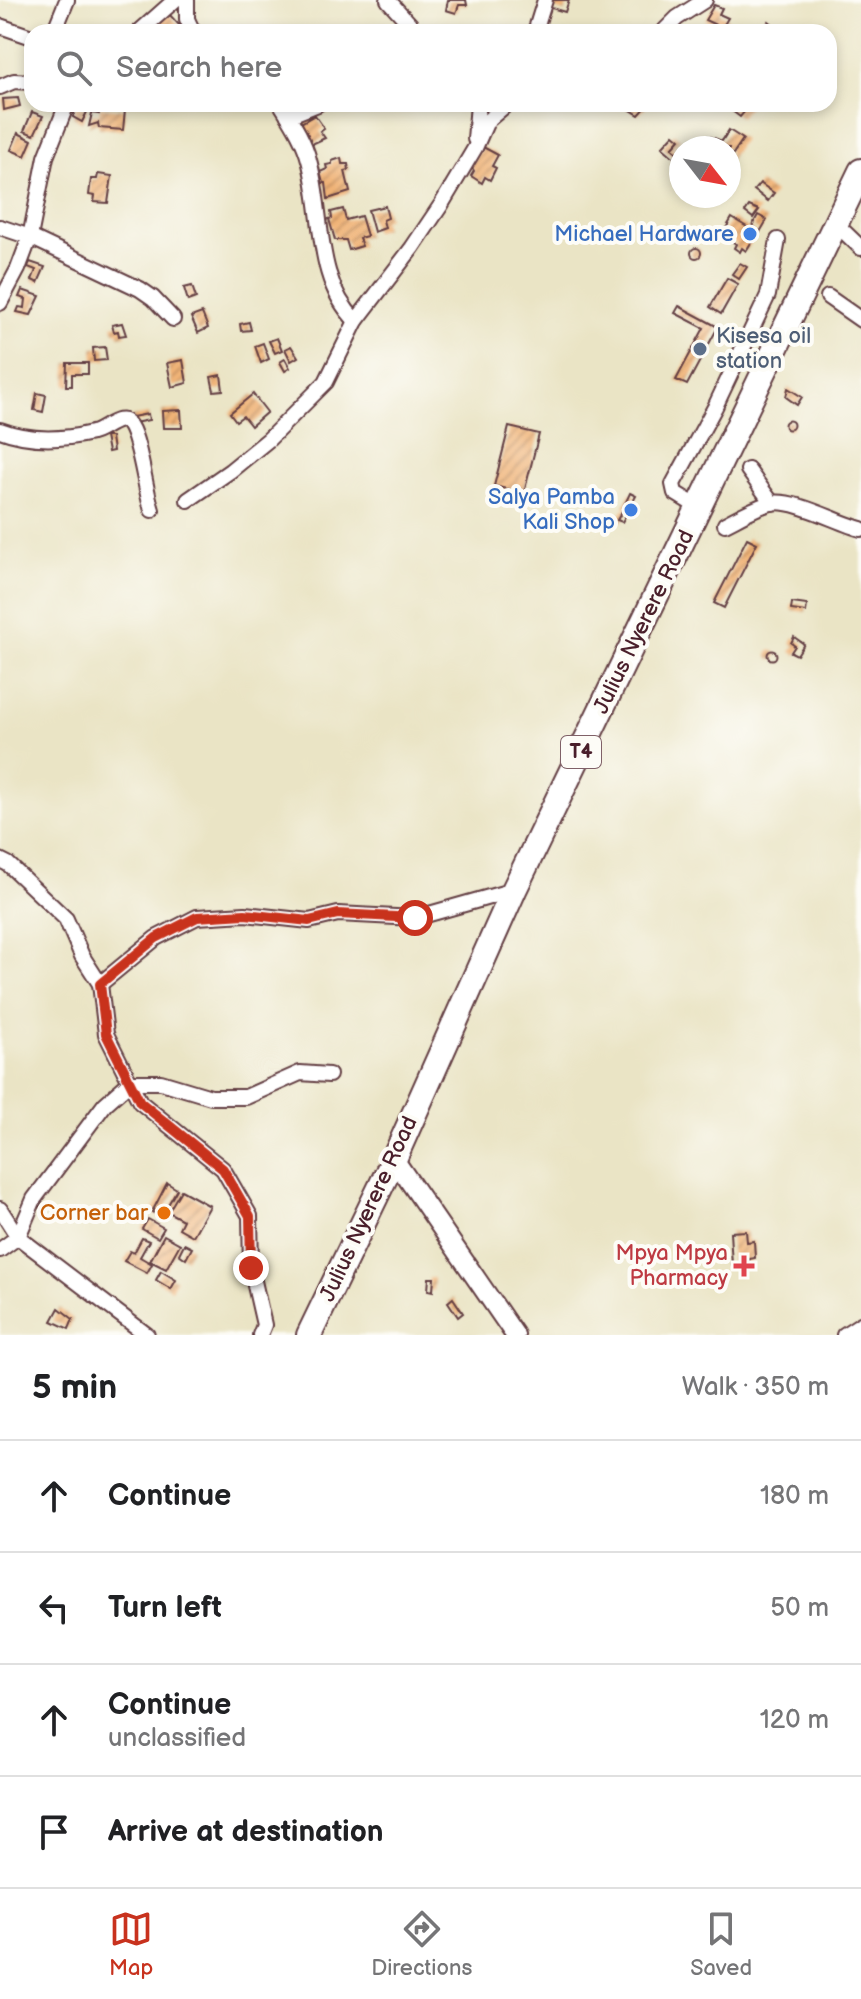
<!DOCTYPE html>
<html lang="en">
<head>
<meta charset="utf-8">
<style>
	:root { --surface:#fff; --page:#f6f6f6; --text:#202124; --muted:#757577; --line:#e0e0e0; --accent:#c8321e }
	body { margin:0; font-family:"Balsamiq Sans",sans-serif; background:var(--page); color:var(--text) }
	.compass { position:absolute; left:669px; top:136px; width:72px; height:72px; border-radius:50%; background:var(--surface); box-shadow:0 4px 12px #0003; rotate:121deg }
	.stop { position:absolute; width:24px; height:24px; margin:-18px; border:6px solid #c8321e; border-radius:50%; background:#fff }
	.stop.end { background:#c8321e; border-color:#fff; box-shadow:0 2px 8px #0008 }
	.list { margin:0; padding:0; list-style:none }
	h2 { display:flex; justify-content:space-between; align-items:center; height:104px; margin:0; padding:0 32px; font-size:34px }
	h2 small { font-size:26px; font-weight:400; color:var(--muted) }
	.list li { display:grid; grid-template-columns:52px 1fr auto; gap:24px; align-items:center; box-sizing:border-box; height:112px; padding:0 32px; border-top:2px solid var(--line) }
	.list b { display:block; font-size:30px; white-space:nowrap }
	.list p { margin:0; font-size:26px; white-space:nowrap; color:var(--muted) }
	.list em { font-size:26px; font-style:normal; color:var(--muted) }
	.icon { flex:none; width:44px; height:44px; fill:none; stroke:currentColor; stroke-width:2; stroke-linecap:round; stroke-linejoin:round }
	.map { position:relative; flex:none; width:861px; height:1335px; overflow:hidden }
	.search { position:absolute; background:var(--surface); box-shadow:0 4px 12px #0003; left:24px; right:24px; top:24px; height:88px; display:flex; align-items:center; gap:20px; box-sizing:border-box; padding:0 28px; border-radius:24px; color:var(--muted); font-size:30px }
	.sheet { height:552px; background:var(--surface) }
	nav { display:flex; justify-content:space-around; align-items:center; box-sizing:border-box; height:112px; border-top:2px solid var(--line); background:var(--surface); font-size:22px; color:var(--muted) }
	nav a { display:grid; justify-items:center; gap:4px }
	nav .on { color:var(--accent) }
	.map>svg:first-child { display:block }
	.building { fill:url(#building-hatch) }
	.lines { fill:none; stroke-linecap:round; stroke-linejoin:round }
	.street-casing { stroke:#623d42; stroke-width:18 }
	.secondary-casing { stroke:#623d42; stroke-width:22 }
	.highway-casing { stroke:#623d42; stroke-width:28 }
	.street { stroke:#fff; stroke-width:14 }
	.secondary { stroke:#fff; stroke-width:18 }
	.highway { stroke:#fff; stroke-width:24 }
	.route { stroke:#c8321e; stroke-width:10 }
	.shop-dot { fill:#3f7fe0; stroke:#fdfcf7; stroke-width:3 }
	.service-dot { fill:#5c6f8a; stroke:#fdfcf7; stroke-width:3 }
	.food-dot { fill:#e8710a; stroke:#fdfcf7; stroke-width:3 }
	.health-dot { fill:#e0444e; stroke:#fdfcf7; stroke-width:3 }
	.labels { text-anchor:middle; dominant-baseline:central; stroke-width:8; stroke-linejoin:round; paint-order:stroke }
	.shield { fill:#fdfcf7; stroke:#806168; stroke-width:2 }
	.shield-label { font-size:20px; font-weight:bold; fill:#4a1f2b }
	.shop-label { font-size:22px; fill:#366cbe; stroke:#fdfcf7; text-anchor:end }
	.service-label { font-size:22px; fill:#4e5e75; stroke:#fdfcf7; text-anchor:start }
	.street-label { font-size:22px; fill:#4a1f2b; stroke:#fdfcf7 }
	.food-label { font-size:22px; fill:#c56008; stroke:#fdfcf7; text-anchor:end }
	.health-label { font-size:22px; fill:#be3a42; stroke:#fdfcf7; text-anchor:end }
</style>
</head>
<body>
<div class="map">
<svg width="861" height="1335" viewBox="0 0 861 1335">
	<defs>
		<pattern id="building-hatch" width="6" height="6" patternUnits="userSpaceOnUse" patternTransform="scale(2)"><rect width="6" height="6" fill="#f0b377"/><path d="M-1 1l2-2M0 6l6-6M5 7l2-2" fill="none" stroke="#c49162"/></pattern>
	</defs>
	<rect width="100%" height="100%" fill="#fdfcf7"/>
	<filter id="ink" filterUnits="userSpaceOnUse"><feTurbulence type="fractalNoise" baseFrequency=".0125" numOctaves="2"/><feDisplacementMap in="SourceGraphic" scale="16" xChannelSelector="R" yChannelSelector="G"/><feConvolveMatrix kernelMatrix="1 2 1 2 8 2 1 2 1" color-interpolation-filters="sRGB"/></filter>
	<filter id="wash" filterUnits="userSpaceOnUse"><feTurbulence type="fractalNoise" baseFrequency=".006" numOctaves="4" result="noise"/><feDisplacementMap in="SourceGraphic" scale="32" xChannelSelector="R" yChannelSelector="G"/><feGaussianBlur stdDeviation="1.8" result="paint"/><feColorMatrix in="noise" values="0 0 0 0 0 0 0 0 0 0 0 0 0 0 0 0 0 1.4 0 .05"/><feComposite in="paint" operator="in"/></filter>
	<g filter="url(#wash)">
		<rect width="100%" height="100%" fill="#eae4c5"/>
		<g id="blocks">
			<g class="building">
				<polygon points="448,0 466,0 467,5 459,5 456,13 446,10"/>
				<polygon points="550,0 569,0 565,12 548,7"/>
				<polygon points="714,5 722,8 719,14 728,18 722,28 705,20"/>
				<polygon points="169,14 180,26 172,32 148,32"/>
				<polygon points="769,21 775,26 775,32 761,32"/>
				<polygon points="18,98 20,106 4,110 3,99"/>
				<polygon points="627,104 649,104 639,115 626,107"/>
				<polygon points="723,104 751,104 740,117"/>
				<polygon points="77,105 88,110 82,122 73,117"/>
				<polygon points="100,107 125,110 123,130 99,128 98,123 89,126 92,113 99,114"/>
				<polygon points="32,112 43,116 34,135 24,131"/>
				<polygon points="315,115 324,128 320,131 325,138 312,144 301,123"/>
				<polygon points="729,130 743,139 729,160 729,148 708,148 704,143 708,136 722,141"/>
				<polygon points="18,133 32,140 25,156 11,150"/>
				<polygon points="674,134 680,139 672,148 681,156 678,161 662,147"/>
				<polygon points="483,147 498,155 492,166 496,168 490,180 485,177 482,183 471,176 474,171 470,164"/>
				<polygon points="341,158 342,164 348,164 349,170 345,171 350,192 328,199 326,183 323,183 320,172 327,169 326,165 332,164 332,161"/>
				<polygon points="98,174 112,176 108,203 94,202 95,196 89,195 91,179 97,179"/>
				<polygon points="760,183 774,193 768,201 754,190"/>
				<polygon points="385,206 388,218 383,220 385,228 374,232 368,210"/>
				<polygon points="749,206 759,210 753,218 745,212"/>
				<polygon points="343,209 346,220 361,216 367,236 359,238 362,246 349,250 346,240 335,240 329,219 332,218 331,212"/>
				<polygon points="758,215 767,220 760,232 752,226"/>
				<polygon points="732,218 757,233 746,251 742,248 740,252 734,248 736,244 722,235"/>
				<circle cx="696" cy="253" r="5"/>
				<polygon points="30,262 45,267 38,283 32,280 36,270 28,267"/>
				<polygon points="740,263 747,267 739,279 732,274"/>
				<polygon points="727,278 738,284 721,314 710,307"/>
				<polygon points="192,286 196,298 188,301 184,288"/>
				<polygon points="22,290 40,296 31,315 17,312 19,307 25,308 26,299 19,297"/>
				<polygon points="679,306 718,327 687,385 676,380 704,328 675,313"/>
				<polygon points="202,313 208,328 198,333 191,317"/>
				<polygon points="249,322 251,330 241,331 240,324"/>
				<polygon points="122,323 126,335 119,336 118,331 114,332 112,325"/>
				<polygon points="277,338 282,350 275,353 269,341"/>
				<polygon points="263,343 269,359 261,363 255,346"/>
				<polygon points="291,346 298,357 291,361 285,349"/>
				<polygon points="105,347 107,360 94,361 93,348"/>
				<polygon points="285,359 290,368 285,371 280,362"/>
				<polygon points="183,360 187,383 172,387 167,363"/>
				<polygon points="67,363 88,363 88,374 72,374 72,386 66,386"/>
				<polygon points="221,375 223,390 214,391 211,377"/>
				<polygon points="788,388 802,397 797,405 786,397"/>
				<polygon points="37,393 46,395 43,412 34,410"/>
				<polygon points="253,394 267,412 251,426 243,416 236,421 230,413"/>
				<polygon points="181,410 182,428 163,428 162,411"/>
				<polygon points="148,414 149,420 134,423 132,417"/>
				<circle cx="789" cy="425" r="4.5"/>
				<polygon points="509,427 539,434 524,493 494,486"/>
				<polygon points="105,437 111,437 113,451 108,452"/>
				<polygon points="630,493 636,496 629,509 624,506"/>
				<polygon points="624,508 628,511 622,522 617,520"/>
				<polygon points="747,538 757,543 724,608 714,603"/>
				<polygon points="792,603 807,605 806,612 791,610"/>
				<polygon points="794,637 804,644 797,655 791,652 795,646 791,643"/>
				<circle cx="772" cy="655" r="4.5"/>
				<polygon points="167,1183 177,1189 161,1217 152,1212"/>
				<polygon points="181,1190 210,1206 193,1236 179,1228 183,1220 168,1212"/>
				<polygon points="148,1219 164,1228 158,1238 142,1229"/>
				<polygon points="746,1231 747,1242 754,1241 755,1258 749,1259 750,1264 732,1265 730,1232"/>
				<polygon points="164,1235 180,1244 166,1269 150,1261"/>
				<polygon points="142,1238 149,1241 140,1257 152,1264 147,1273 124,1261 130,1251 134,1253"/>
				<polygon points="184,1244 192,1248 186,1259 179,1254"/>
				<polygon points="161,1271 176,1280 171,1289 156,1280"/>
				<polygon points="429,1278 434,1278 433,1291 428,1290"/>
				<polygon points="453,1298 463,1313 458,1317 448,1302"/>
				<polygon points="59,1308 73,1319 69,1329 52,1321"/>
			</g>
		</g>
	</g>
	<g filter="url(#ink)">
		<use href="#blocks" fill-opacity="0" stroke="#623d42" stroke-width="2"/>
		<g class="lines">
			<defs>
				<g id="street">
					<polyline points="187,0 187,19 193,32"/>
					<polyline points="388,0 417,32"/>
					<polyline points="0,26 32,37"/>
					<polyline points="54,32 67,0"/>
					<polyline points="139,32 175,0"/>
					<polyline points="535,32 545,0"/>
					<polyline points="663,32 677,18 705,0"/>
					<polyline points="0,87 14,81 32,82"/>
					<path d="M281 104C292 122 304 140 309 160 324 214 314 279 356 321"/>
					<polyline points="288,116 318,104"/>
					<polyline points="475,139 478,104"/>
					<polyline points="836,224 861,248"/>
					<polyline points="0,227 30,237 140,289 153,298 173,319"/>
					<polyline points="828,297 861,320"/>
					<polyline points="0,303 18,269 30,237 46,157 67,104"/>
					<path d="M0 430C29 441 62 440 92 433 104 431 121 411 130 426 140 442 145 489 152 510"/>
					<polyline points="748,470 772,503"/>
					<polyline points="188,500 230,471 268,440 326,382 356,321 412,248 441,205 475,148 487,121 507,104"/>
					<polyline points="698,507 675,493 673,484 715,407 768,295 778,240"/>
					<path d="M725 524C739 517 755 507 771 503 793 498 838 523 861 529"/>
					<polyline points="0,860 8,864 66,919 82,956 100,984 106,1034 140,1102 223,1169 250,1216 251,1268 264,1325 260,1335"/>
					<polyline points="100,984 156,938 197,917 245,914 309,921 338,914 415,918 514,890"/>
					<polyline points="0,1209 18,1237 147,1335"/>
					<polyline points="0,1250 18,1237 34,1199 105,1104 130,1082 161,1082 211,1097 246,1097 300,1073 329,1075"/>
					<polyline points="844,1335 861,1324"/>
				</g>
				<polyline id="secondary" points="394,1159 515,1335"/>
				<polyline id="highway" points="309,1335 394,1159 514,890 861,171"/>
			</defs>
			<use href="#street" class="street-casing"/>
			<use href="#secondary" class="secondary-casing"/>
			<use href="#highway" class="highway-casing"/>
			<use href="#street" class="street"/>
			<use href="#secondary" class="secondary"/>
			<use href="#highway" class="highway"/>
		</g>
	</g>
	<g class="lines" filter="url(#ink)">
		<polyline class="route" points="251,1268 250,1216 223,1169 140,1102 106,1034 100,984 156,938 197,917 245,914 309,921 338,914 415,918"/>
	</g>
	<g class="shop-dot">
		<circle cx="750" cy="234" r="8"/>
		<circle cx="631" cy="510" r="8"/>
	</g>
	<circle class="service-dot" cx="700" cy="349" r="8"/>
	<circle class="food-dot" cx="164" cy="1213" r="8"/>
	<path class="health-dot" d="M740 1254h8v8h8v8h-8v8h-8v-8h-8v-8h8z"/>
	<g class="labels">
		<rect class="shield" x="561" y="736" width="40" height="32" rx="6"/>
		<g class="shield-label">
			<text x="581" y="752">T4</text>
		</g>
		<g class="shop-label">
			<text x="734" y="234">Michael Hardware</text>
			<text x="615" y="497">Salya Pamba<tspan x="615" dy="25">Kali Shop</tspan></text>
		</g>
		<g class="service-label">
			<text x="716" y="336">Kisesa oil<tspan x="716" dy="25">station</tspan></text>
		</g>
		<g class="street-label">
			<text transform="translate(644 622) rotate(-64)">Julius Nyerere Road</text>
			<text transform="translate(369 1209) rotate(-65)">Julius Nyerere Road</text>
		</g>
		<g class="food-label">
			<text x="148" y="1213">Corner bar</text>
		</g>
		<g class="health-label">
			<text x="728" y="1253">Mpya Mpya<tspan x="728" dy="25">Pharmacy</tspan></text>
		</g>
	</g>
</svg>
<svg class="compass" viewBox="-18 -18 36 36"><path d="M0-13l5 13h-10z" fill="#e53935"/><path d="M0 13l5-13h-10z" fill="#757577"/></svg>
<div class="stop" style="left:415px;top:918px"></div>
<div class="stop end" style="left:251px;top:1268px"></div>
<div class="search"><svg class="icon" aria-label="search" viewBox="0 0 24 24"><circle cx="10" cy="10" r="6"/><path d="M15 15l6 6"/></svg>Search here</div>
</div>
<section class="sheet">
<h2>5 min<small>Walk · 350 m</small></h2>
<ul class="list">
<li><svg class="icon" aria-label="ahead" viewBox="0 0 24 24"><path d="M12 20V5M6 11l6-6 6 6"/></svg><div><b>Continue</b></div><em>180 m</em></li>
<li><svg class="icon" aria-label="left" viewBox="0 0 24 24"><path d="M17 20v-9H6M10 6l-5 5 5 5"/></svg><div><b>Turn left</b></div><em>50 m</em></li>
<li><svg class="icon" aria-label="ahead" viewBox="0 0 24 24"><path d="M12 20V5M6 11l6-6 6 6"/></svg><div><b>Continue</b><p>unclassified</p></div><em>120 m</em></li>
<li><svg class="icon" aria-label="arrive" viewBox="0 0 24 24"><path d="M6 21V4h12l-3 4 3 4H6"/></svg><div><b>Arrive at destination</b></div></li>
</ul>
</section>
<nav>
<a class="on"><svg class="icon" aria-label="map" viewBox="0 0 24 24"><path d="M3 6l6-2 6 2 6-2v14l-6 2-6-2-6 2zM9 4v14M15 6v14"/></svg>Map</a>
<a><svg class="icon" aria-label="directions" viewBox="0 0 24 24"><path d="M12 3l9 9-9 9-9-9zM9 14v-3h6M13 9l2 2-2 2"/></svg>Directions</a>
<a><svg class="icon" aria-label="saved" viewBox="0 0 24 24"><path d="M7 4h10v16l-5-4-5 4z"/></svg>Saved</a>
</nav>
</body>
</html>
